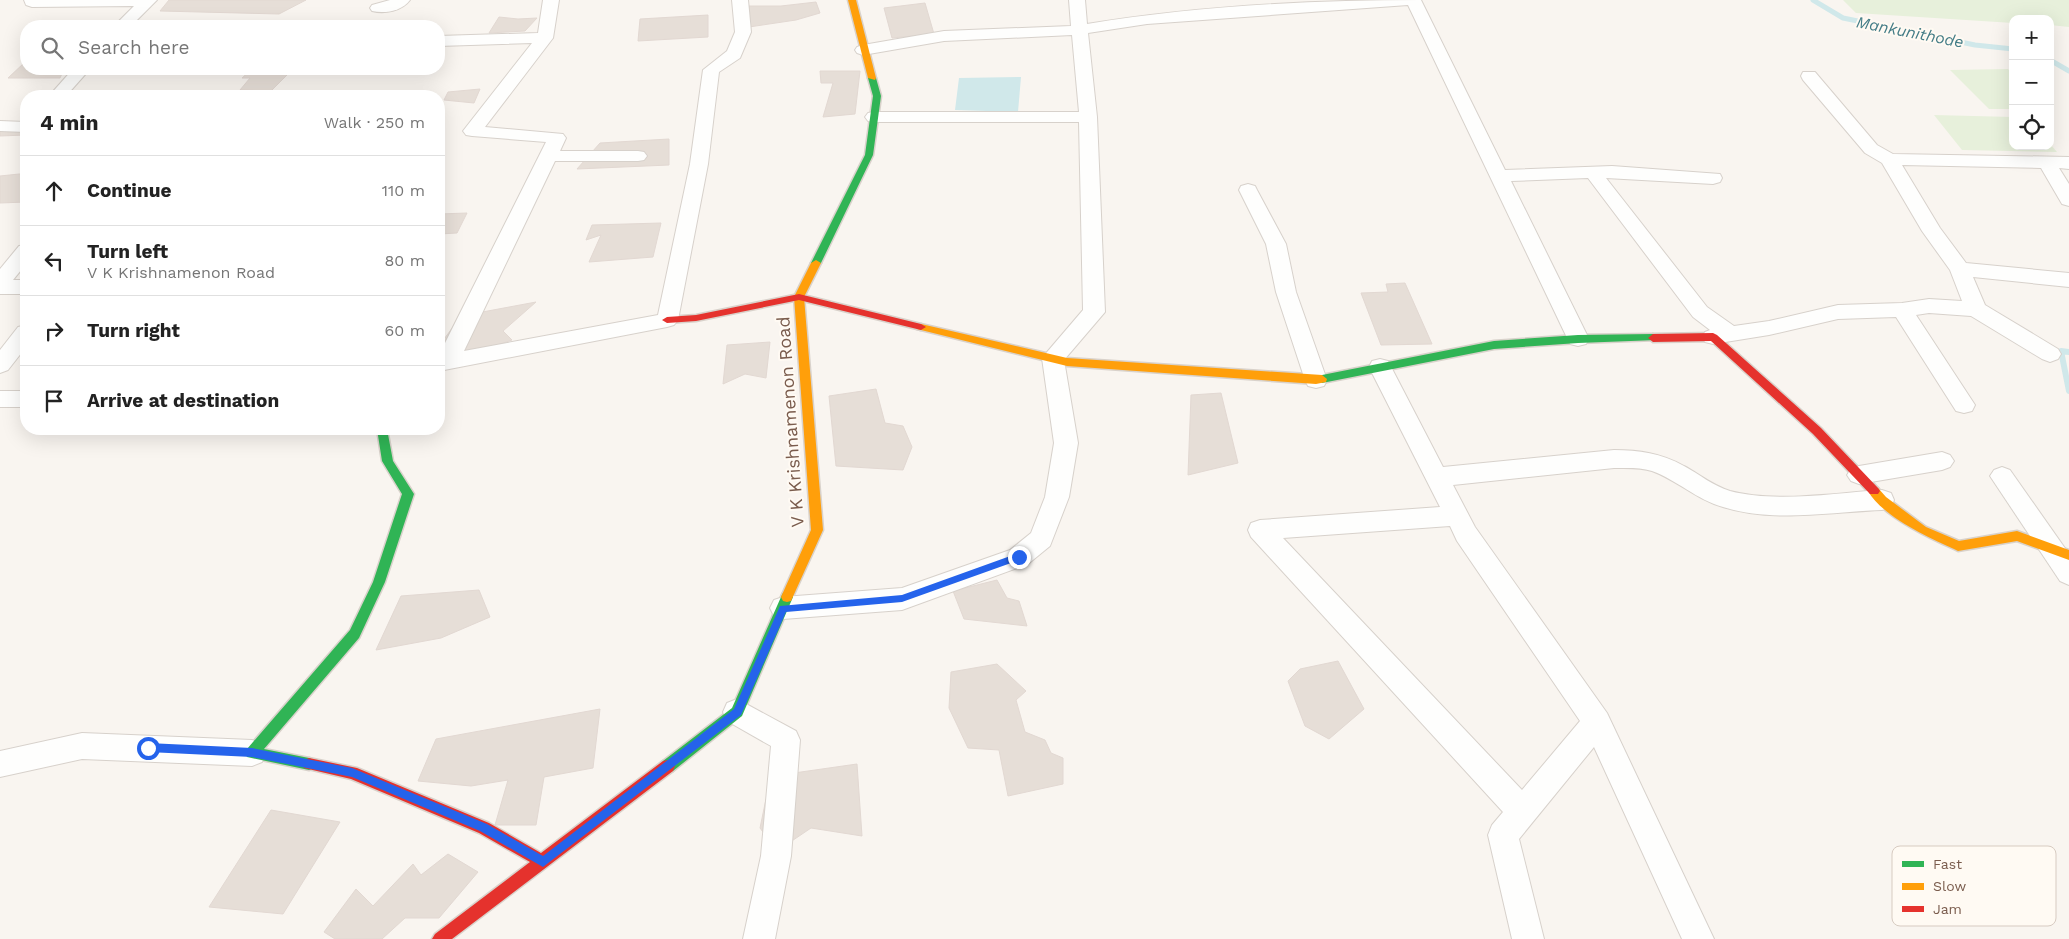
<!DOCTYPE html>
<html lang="en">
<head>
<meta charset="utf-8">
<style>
	:root { --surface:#fff; --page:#f2f2f2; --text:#222; --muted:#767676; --line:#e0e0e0 }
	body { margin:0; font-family:"Work Sans",sans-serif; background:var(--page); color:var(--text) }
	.controls { position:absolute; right:15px; top:15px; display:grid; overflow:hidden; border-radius:10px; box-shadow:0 5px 20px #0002 }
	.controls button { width:45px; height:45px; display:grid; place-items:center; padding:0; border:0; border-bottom:1px solid var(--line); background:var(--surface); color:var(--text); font:25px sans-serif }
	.stop { position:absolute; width:15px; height:15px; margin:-11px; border:4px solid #2563eb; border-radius:50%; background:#fff }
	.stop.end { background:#2563eb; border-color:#fff; box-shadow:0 1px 5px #0008 }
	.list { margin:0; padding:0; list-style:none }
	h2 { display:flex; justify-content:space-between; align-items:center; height:65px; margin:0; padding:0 20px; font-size:21px }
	h2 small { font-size:16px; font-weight:400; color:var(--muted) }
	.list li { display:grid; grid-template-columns:32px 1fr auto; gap:15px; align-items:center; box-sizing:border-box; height:70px; padding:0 20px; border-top:1px solid var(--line) }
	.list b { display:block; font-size:19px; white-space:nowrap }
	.list p { margin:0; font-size:16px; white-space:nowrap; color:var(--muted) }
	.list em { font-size:16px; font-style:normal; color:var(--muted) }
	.icon { flex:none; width:28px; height:28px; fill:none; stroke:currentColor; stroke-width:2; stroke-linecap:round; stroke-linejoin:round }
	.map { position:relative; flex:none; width:2069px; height:939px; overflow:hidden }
	.search { position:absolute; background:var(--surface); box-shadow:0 5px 20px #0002; left:20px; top:20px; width:425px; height:55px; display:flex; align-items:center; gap:12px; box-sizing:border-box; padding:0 18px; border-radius:20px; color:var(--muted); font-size:19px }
	.panel { position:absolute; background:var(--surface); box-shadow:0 5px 20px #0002; left:20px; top:90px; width:425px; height:345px; border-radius:20px }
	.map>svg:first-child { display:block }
	.green { fill:#e7f0db }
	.water { fill:#d0e8ea }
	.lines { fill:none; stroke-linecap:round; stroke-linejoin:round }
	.stream-far1 { stroke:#d0e8ea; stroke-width:5 }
	.stream { stroke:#d0e8ea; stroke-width:6 }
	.building { fill:#e6ded7; stroke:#e2d8d2 }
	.street-casing { stroke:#d7d1cb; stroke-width:2 }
	.fast-casing { stroke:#d9d2cb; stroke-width:3 }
	.slow-casing { stroke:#d9d2cb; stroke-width:3 }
	.jam-casing { stroke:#d9d2cb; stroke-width:3 }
	.street { fill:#fefefd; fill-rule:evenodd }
	.fast { fill:#30b455; fill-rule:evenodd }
	.slow { fill:#ff9f0a; fill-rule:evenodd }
	.jam { fill:#e5322d; fill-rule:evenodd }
	.route { fill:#2563eb }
	.labels { text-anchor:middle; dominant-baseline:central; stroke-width:4; stroke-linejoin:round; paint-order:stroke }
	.far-water-label { font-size:16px; font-style:italic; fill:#437c86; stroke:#fffaf3 }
	.street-label { font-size:18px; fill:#7a5c4d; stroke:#fffaf3 }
	.key { fill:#fffaf3; stroke:#d7cbc1; stroke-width:1 }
	.key-label { font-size:14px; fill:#7a5c4d }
</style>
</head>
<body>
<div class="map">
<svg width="2069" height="939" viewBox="0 0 2069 939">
	<rect width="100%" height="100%" fill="#f9f5f0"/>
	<g class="green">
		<polygon points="1843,0 2069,0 2069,27 2050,25 2050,19 2013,19 2013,23 1856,13"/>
		<polygon points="2008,69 2013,74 2013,109 1989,109 1950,70"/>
		<polygon points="1934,115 2013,117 2013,146 2050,146 2050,144 2057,152 1962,150"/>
	</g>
	<polygon class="water" points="1021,77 1018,112 955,110 959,78"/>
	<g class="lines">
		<g class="stream-far1">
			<polyline points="1813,0 1843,18 1975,45 2013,49"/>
			<polyline points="2050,60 2069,71"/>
		</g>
		<polyline class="stream" points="2069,352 2061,351 2069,391"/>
	</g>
	<g class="building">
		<polygon points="169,0 306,0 279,14 160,11"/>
		<polygon points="816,2 820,13 796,20 749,27 749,6 781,6"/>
		<polygon points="925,3 934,34 892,38 884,8"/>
		<polygon points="708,15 708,37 638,41 640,19"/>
		<polygon points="499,17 518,19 537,18 525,31 489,33"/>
		<polygon points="24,63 26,63 26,69 64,69 60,78 8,78"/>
		<polygon points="252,69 293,69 271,91 240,90 250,78 242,78"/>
		<polygon points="820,71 860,71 855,114 823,117 833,83 821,83"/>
		<polygon points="480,89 474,103 444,100 448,92"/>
		<polygon points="26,124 26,135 0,136 0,132 7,125"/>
		<polygon points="669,139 669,165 577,169 600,143"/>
		<polygon points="19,174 26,174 26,202 0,203 0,176"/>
		<polygon points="467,213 457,233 439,234 439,214"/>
		<polygon points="661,223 653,257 589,262 601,235 586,240 592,225"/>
		<polygon points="1405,283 1432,344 1381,345 1361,293 1388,292 1386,284"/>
		<polygon points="536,302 503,331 512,340 483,350 439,358 439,346 461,316"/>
		<polygon points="770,342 766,378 745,374 723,384 727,345"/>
		<polygon points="876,389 885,423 903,426 912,447 903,470 836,466 829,396"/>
		<polygon points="1221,393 1238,463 1188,475 1191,395"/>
		<polygon points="997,580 1007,598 1019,601 1027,626 964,619 953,591"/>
		<polygon points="479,590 490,617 441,638 376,650 401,596"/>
		<polygon points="1338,661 1364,709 1329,739 1305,726 1288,681 1300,669"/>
		<polygon points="997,664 1026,691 1016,700 1025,732 1045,740 1051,753 1063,758 1063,784 1008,796 999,750 968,748 949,708 951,672"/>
		<polygon points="600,709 593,768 544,777 536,825 495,825 508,780 471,786 418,781 436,739"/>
		<polygon points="857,764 862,836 811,828 777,851 760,828 766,799 794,773"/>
		<polygon points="271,810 340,822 283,914 209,907"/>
		<polygon points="448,854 478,872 439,918 405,918 382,939 335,939 324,932 356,889 373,906 413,864 421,875"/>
	</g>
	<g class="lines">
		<defs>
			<g id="street">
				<polygon points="24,0 157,0 131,26 114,26 134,6 32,7 26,5"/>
				<path d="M390 0H410C402 11 385 14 372 11L370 8 372 5Z"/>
				<polygon points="543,0 559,0 553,38 485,127 563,134 566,138 560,151 638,151 644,152 647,156 644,160 638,161 555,161 464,351 658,315 690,164 703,70 727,51 735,32 732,0 748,0 751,32 740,58 719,72 708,164 678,320 674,325 667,327 439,371 439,355 546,142 472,136 466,135 463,131 532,43 439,46 439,36 538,33"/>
				<path d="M1069 0H1085L1087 24C1197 6 1310 0 1421 0L1505 170 1612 166 1720 174 1722 178 1720 182 1713 184 1606 178 1707 307 1734 326 1769 321 1838 305 1902 303 1929 299 1962 301 1950 270 1922 231 1882 163 1865 153 1803 80 1801 76 1803 72H1815L1877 145 1893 154 2069 157V169L2059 168 2069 184V206L2062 204 2041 168 1902 165 1940 228 1966 263 2069 273V287L1973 277 1985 305 2058 349 2061 354 2058 359 2050 362 2042 359 1971 316 1929 313 1916 315 1975 405 1972 411 1964 413 1956 411 1896 317 1838 319 1769 335 1713 344 1705 342 1702 337 1705 332 1710 330 1693 317 1588 178 1511 181 1589 339 1586 344 1578 346 1570 344 1408 5 1147 24 1088 33 1097 117 1105 312 1064 360 1078 443 1069 497 1050 546 1028 564 902 610 783 619 774 616 770 608 774 600 783 597 902 588 1010 550 1031 533 1045 497 1054 443 1042 358 1083 310 1079 122H874L868 121 865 117 868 113 874 112H1079L1072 35 944 41 863 55 857 53 855 50 857 47 863 45 944 31 1071 26Z"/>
				<polygon points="73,69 90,69 66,96 49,96"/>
				<polygon points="0,121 26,122 26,132 0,131"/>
				<polygon points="1248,184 1255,186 1257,190 1286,244 1296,292 1327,380 1324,386 1316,388 1308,386 1305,380 1276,292 1266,244 1239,190 1241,186"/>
				<polygon points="26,245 26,264 13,280 26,280 26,294 0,294 0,269 19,246"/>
				<polygon points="26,325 26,347 8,370 0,373 0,350 18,327"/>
				<path d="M1380 359 1388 361 1443 467 1614 450C1639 450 1661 453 1684 466 1699 474 1713 486 1730 491 1776 503 1835 493 1882 490L1891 493 1894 500 1891 507 1882 510C1830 512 1773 523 1723 507 1697 500 1677 480 1652 471 1640 467 1626 468 1614 468L1453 485 1475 527 1607 713 1714 939H1682L1594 747 1519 839 1544 939H1512L1488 835 1492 825 1503 812 1251 537 1248 530 1251 523 1260 520 1440 507 1369 367 1372 361ZM1450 526 1457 541 1580 721 1522 790 1283 538Z"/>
				<rect x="0" y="391" width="26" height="16"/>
				<polygon points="1942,452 1950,455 1954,461 1950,467 1942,470 1859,484 1851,481 1847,475 1851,469 1859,466"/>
				<polygon points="2002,467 2010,470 2069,554 2069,585 2060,581 1990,476 1994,470"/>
				<polygon points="737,699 796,731 800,740 791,856 775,939 743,939 761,856 771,746 727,721 723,712 727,703"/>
				<polygon points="82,733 252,740 262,744 266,753 262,762 252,766 82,759 0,777 0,751"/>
			</g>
			<g id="fast">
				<polygon points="869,76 876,78 881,96 873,155 821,263 816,266 813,265 811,263 865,155 873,96 868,78"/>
				<polygon points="1653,334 1657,336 1658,338 1657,340 1578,343 1494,349 1322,383 1317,379 1322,375 1494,341 1578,335"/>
				<polygon points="377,429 387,429 393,461 414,494 385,582 359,638 264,749 309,758 314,760 316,764 314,768 309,770 247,757 245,753 247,749 350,630 373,582 402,494 382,461"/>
				<polygon points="787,592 791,593 793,597 742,716 673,771 668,772 663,771 661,766 663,761 732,708 781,597 783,593"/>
			</g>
			<g id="slow">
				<polygon points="848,0 856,0 876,78 875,80 868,78"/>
				<polygon points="816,260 821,263 804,297 823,530 791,601 787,602 783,601 781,597 811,530 794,297 811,263"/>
				<polygon points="921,324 1067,358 1322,375 1327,379 1326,382 1316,384 1067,366 917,329 916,327"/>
				<path d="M1874 487 1878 488 1886 497 1926 527 1959 541 2017 531 2069 550V560L2017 541 1958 551 1954 549C1929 538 1882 516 1868 491L1870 488Z"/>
			</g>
			<g id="jam">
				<polygon points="799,294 921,324 926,327 921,330 799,300 696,321 667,323 662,320 667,317 696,315"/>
				<polygon points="1713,333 1717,335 1821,428 1878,488 1880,491 1878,494 1870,494 1813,434 1711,341 1653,342 1648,338 1653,334"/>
				<polygon points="309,758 357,768 489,823 541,853 663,761 668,760 673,761 675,766 673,771 452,939 432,939 435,934 530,862 479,833 351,779 304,768 302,764 304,760"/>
			</g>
		</defs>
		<use href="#street" class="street-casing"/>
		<use href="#fast" class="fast-casing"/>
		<use href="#slow" class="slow-casing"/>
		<use href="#jam" class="jam-casing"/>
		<use href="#street" class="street"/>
		<use href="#fast" class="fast"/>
		<use href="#slow" class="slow"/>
		<use href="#jam" class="jam"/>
	</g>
	<polygon class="route" points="1019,553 1024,557 1022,559 902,602 786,612 741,715 543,867 480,831 352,777 252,757 148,752 143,748 148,743 252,748 352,768 487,824 543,856 734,709 780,606 902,595"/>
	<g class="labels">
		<g class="far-water-label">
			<text transform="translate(1910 32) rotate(11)">Mankunithode</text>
		</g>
		<g class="street-label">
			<text transform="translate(790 422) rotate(-94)">V K Krishnamenon Road</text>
		</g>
	</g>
	<rect x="1892" y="846" width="164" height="80" rx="8" class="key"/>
	<rect x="1902" y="861" width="22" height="6" fill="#30b455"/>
	<rect x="1902" y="883" width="22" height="7" fill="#ff9f0a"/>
	<rect x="1902" y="906" width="22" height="6" fill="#e5322d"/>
	<g class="key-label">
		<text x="1933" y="869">Fast</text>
		<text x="1933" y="891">Slow</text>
		<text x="1933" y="914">Jam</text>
	</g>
</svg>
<div class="controls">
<button>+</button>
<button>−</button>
<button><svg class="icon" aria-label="locate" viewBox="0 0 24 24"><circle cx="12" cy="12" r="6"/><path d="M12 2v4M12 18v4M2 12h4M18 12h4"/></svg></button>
</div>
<div class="stop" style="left:148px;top:748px"></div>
<div class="stop end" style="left:1019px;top:557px"></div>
<div class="search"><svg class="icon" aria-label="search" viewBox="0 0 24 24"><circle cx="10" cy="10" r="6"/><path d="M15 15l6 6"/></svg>Search here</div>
<section class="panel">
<h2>4 min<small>Walk · 250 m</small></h2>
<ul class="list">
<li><svg class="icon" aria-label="ahead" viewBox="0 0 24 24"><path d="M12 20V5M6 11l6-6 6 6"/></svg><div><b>Continue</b></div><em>110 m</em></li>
<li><svg class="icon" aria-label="left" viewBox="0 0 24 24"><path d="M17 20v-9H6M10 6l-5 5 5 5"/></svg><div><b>Turn left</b><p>V K Krishnamenon Road</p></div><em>80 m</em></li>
<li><svg class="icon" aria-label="right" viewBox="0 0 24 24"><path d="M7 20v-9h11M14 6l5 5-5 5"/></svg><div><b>Turn right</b></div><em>60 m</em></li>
<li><svg class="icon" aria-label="arrive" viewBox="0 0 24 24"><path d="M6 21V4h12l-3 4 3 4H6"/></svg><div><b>Arrive at destination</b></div></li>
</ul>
</section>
</div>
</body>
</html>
